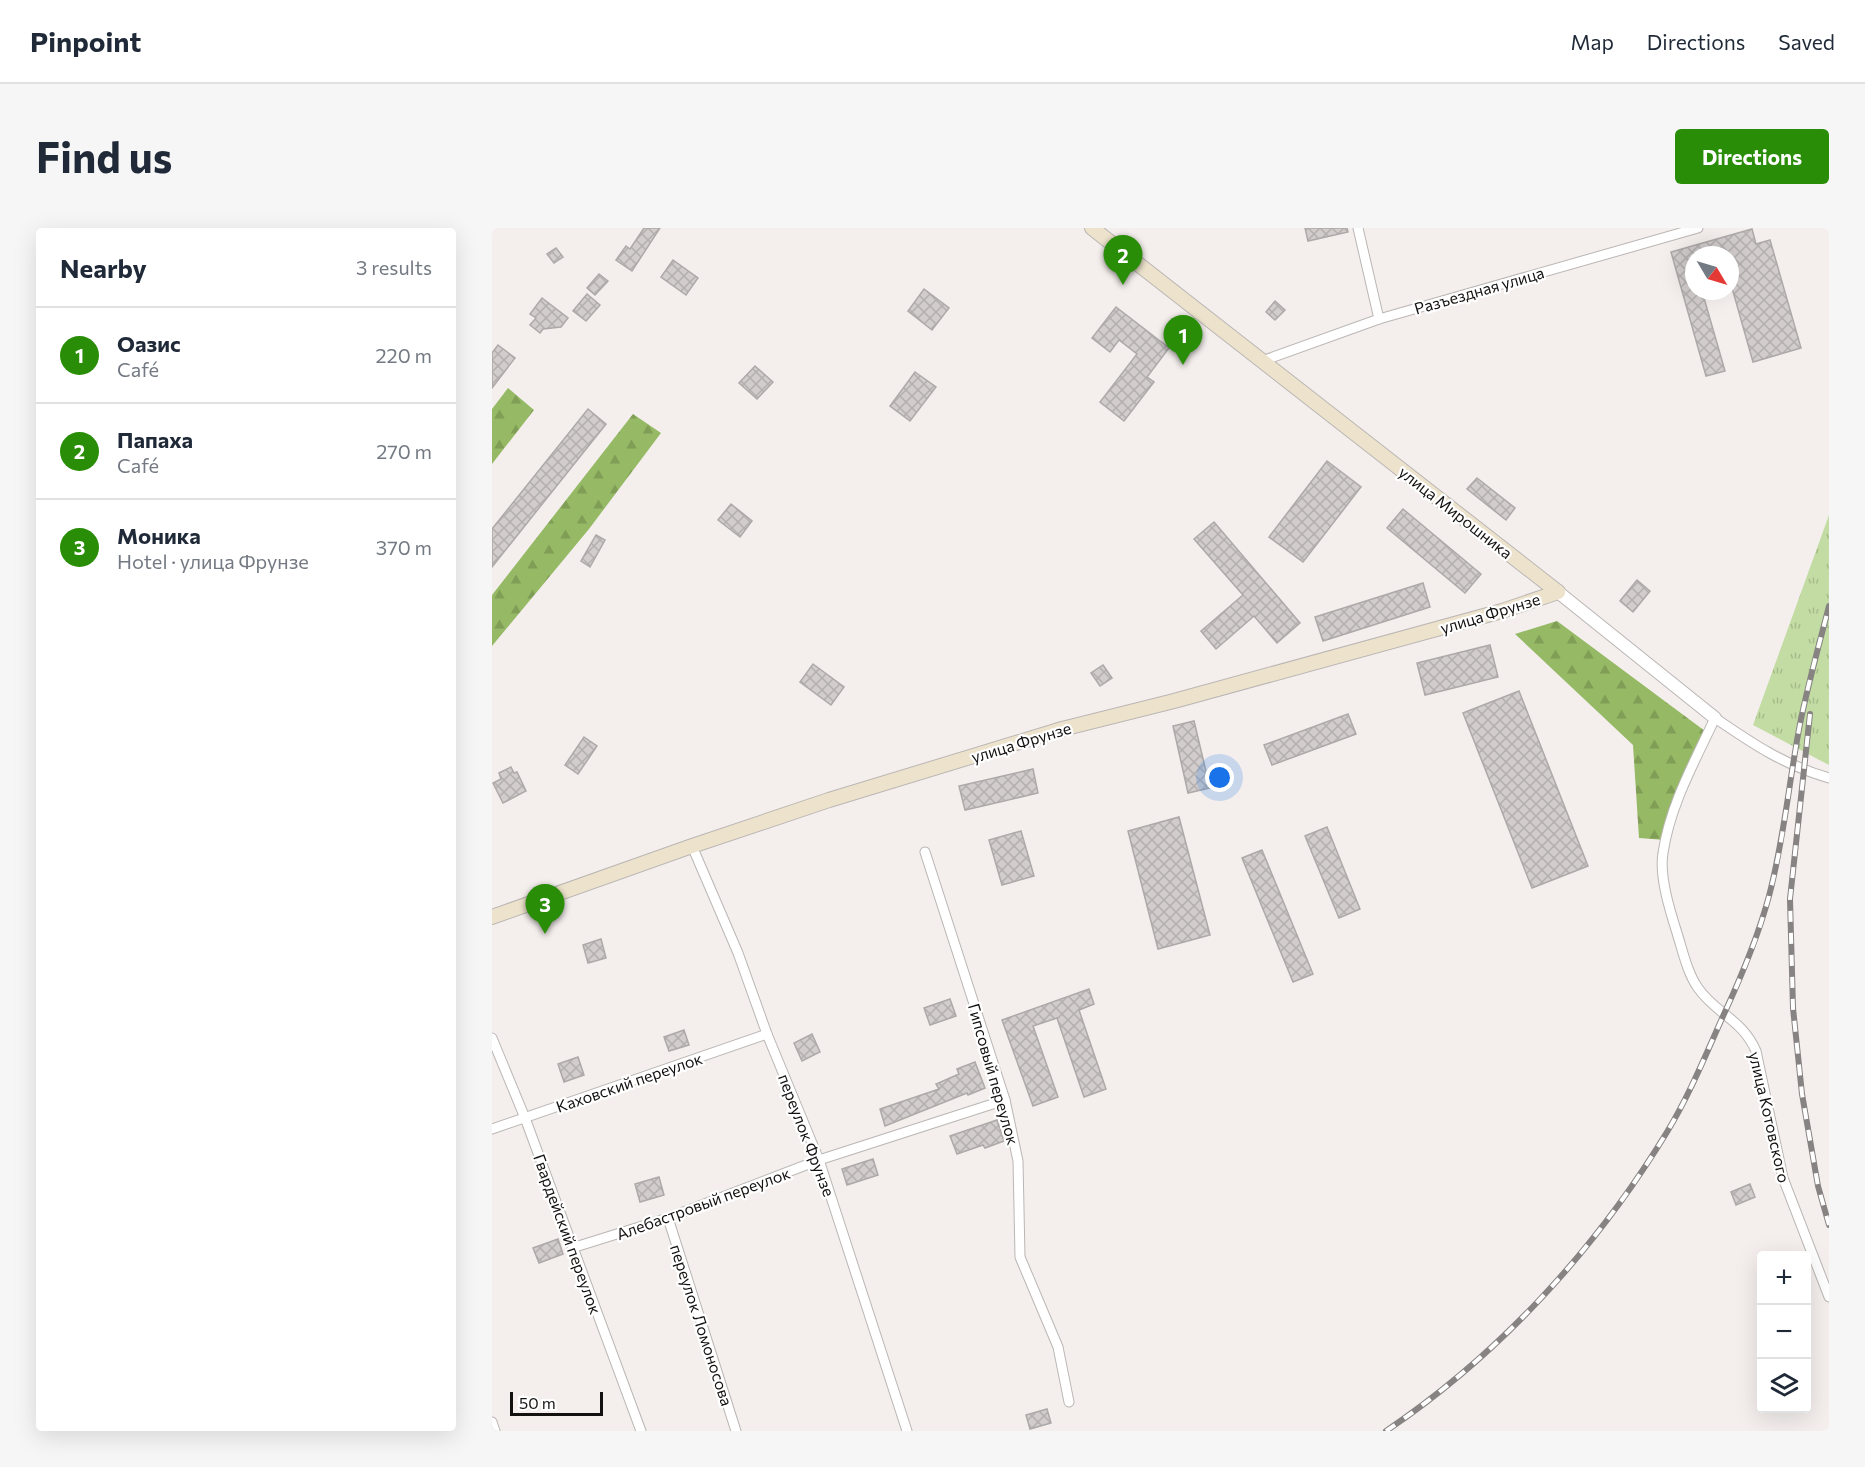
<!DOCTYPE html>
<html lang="en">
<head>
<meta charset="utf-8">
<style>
	:root { --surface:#fff; --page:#f6f6f7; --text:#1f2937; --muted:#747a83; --line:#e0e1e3; --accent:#298d07 }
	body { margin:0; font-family:Commissioner,sans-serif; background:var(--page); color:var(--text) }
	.controls { position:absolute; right:18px; bottom:18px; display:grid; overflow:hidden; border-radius:6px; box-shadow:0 6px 24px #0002 }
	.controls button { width:54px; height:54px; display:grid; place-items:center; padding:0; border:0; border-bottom:2px solid var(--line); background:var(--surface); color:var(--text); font:30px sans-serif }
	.compass { position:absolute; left:1193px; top:18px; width:54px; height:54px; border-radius:50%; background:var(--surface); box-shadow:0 6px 24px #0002; rotate:128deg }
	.scale { position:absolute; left:18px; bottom:15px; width:93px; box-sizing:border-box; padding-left:6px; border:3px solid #141211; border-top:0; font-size:16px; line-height:21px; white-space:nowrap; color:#141211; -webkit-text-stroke:4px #fff; paint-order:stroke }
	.you { position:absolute; left:728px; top:550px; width:21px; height:21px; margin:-15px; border:4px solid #fff; border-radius:50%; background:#1a73e8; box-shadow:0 0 0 9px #1a73e833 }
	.badge { display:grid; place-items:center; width:39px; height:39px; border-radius:50%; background:var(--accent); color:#fff; font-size:20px; font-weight:700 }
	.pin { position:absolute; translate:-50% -50px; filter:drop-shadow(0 2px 3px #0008) }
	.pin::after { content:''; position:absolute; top:32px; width:21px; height:18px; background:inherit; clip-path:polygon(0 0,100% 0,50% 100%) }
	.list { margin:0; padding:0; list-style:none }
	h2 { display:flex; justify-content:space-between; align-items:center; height:78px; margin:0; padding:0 24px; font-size:26px }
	h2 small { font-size:20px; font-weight:400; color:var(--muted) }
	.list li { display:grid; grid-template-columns:39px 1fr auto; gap:18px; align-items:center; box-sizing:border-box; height:96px; padding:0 24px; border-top:2px solid var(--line) }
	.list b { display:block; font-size:22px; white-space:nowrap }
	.list p { margin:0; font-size:20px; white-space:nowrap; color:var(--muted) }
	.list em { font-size:20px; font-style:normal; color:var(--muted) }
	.icon { flex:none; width:33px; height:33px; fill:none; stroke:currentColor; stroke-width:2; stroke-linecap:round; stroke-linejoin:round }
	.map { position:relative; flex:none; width:1337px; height:1203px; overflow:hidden; border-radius:6px }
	header { display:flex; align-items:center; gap:36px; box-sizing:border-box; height:84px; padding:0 30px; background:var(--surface); border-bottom:2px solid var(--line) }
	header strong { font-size:28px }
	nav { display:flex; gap:33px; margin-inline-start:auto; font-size:21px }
	.intro { display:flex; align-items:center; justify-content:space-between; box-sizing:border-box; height:144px; padding:0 36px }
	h1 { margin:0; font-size:42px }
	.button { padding:15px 27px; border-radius:6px; background:var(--accent); color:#fff; font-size:21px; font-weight:700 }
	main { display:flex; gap:36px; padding:0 36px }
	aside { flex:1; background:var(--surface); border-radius:6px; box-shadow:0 6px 24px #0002 }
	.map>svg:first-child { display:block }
	.grass { fill:url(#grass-tufts) }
	.forest { fill:url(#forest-firs) }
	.building { fill:url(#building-cross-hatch); stroke:#ada9a8; stroke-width:1.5 }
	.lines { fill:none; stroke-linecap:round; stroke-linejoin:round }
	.minor-casing { stroke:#bab6b4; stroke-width:11 }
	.tertiary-casing { stroke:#bab6b4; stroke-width:14 }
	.secondary-casing { stroke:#bab6b4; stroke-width:16 }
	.minor { stroke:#fff; stroke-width:9 }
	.tertiary { stroke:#fff; stroke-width:12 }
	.secondary { stroke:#ede3cc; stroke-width:14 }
	.rail-casing { stroke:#878382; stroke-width:6 }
	.rail { stroke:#fff; stroke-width:4; stroke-dasharray:11; stroke-linecap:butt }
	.labels { text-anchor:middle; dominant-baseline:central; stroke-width:4.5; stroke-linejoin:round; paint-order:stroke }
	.street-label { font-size:16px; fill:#141211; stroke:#fff }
</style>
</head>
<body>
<header>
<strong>Pinpoint</strong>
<nav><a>Map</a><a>Directions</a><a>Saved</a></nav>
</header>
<div class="intro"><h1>Find us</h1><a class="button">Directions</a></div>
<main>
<aside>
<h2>Nearby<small>3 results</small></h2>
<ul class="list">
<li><span class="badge">1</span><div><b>Оазис</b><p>Café</p></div><em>220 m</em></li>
<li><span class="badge">2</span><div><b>Папаха</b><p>Café</p></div><em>270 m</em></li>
<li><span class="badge">3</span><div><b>Моника</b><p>Hotel · улица Фрунзе</p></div><em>370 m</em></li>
</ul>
</aside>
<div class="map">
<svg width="1337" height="1203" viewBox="0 0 1337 1203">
	<defs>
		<pattern id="grass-tufts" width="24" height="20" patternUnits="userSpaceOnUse" patternTransform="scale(1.5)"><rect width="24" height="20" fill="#c2dca3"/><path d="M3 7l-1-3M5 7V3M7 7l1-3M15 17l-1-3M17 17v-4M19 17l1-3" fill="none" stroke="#a6bc8b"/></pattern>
		<pattern id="forest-firs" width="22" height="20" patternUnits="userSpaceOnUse" patternTransform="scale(1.5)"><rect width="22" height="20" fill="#95b964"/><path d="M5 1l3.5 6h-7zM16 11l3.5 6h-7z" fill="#809e56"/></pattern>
		<pattern id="building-cross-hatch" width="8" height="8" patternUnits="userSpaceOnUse" patternTransform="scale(1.5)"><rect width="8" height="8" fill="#d2cdcc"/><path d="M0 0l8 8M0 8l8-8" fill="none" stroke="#b3afae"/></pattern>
	</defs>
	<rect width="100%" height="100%" fill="#f4efed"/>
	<polygon class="grass" points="1337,287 1337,537 1261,497"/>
	<g class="forest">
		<polygon points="16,160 42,182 0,236 0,181"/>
		<polygon points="141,186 169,205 97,301 0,418 0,367"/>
		<polygon points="1065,393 1217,506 1173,612 1147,610 1141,517 1023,406"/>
	</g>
	<g class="building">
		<polygon points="152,0 168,0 140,43 124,32 134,18 138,21"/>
		<polygon points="813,0 855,0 856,4 816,13"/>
		<polygon points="1260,1 1264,16 1278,12 1309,120 1261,134 1238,53 1238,27 1202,27 1202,63 1210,63 1233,143 1214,148 1179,24"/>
		<polygon points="64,20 71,29 62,35 55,26"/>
		<polygon points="181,32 206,50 194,67 169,49"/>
		<polygon points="107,46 116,53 103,67 95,60"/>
		<polygon points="432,61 457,80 440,102 416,83"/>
		<polygon points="95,66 108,77 94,93 81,83"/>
		<polygon points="50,70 76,90 69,99 51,101 48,105 38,97 44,90 38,86"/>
		<polygon points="783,73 793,82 783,92 774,84"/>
		<polygon points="624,79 677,120 655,149 662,154 632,193 608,174 645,126 627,112 618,124 600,110"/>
		<polygon points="6,117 23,130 0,160 0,125"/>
		<polygon points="263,138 281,154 265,171 247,155"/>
		<polygon points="423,144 444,159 418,193 398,178"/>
		<polygon points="96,181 114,196 0,339 0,301"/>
		<polygon points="835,233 869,259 811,334 777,309"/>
		<polygon points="985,250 1023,280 1014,292 975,261"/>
		<polygon points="239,276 260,293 248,309 226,292"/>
		<polygon points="911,281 989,346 973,365 895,300"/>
		<polygon points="722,294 808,395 785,415 762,388 724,421 709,403 751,367 702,311"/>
		<polygon points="104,307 113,312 98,339 89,333"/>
		<polygon points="1145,352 1158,363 1141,384 1128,373"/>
		<polygon points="931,355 938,379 831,413 823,389"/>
		<polygon points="998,417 1006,449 933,467 925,435"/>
		<polygon points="321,436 352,459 339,477 308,454"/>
		<polygon points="611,437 620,450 608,458 599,445"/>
		<polygon points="1027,463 1096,638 1040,660 971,485"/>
		<polygon points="856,486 864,506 780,537 772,517"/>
		<polygon points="702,493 718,560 696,565 681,498"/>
		<polygon points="92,509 105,518 86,546 73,537"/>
		<polygon points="19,539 22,545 25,544 34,563 11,575 1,555 9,551 7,545"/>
		<polygon points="541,541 546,565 473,582 467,558"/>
		<polygon points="687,589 718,707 666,721 636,603"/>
		<polygon points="835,599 868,681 847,690 813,608"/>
		<polygon points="529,603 542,648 510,657 497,612"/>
		<polygon points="770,622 821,746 801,754 750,630"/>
		<polygon points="109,711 114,730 96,735 91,717"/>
		<polygon points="597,761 602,776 587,782 614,861 592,869 565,790 541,798 566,869 541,878 510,792"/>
		<polygon points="458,771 464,788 438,797 432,780"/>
		<polygon points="192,802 197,817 177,823 172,809"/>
		<polygon points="320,806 328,824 310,833 302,815"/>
		<polygon points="86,829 92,847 72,854 66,836"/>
		<polygon points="483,834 493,860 476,867 475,865 393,898 388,881 447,861 444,856 467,846 465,841"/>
		<polygon points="505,892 512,913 493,920 491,917 465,926 458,908"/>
		<polygon points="381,931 386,947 355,957 350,941"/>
		<polygon points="167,949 172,967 148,974 143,956"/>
		<polygon points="1258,956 1263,969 1244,977 1239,964"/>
		<polygon points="66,1011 71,1026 47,1035 41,1020"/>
		<polygon points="555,1181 559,1195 538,1201 534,1187"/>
	</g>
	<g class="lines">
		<defs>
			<g id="minor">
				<polyline points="866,0 887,91"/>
				<polyline points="770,133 887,91 1206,0"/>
				<path d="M1337 550C1292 537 1261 516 1223 490 1203 533 1178 577 1171 625 1167 648 1178 683 1185 705 1191 724 1195 744 1206 760 1224 786 1250 791 1264 823L1291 950 1337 1069"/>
				<polyline points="200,618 246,725 275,806 327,932 415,1203"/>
				<polyline points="433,624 513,872 526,933 528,1029 566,1119 577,1174"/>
				<polyline points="0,810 33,890 149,1203"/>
				<polyline points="0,901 275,806"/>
				<polyline points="176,990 244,1203"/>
				<polyline points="80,1020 176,990 327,932 513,872"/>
				<polyline points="0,1194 3,1203"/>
			</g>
			<polyline id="tertiary" points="1066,364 1223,490"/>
			<g id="secondary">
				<polyline points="600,0 1066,364"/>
				<polyline points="0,689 200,618 337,572 570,501 682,473 1010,383 1066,364"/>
			</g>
		</defs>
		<use href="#minor" class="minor-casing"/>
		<use href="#tertiary" class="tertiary-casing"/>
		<use href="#secondary" class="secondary-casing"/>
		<use href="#minor" class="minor"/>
		<use href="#tertiary" class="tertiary"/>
		<use href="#secondary" class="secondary"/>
		<defs>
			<g id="rail">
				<polyline points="1318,486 1298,671 1301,780 1310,866 1326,958 1337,997"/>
				<path d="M894 1203C1008 1126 1104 1021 1175 904 1198 866 1214 826 1232 786 1250 747 1266 709 1277 668 1292 612 1297 553 1308 496 1316 456 1327 417 1337 378"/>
			</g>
		</defs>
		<use href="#rail" class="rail-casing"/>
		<use href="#rail" class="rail"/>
	</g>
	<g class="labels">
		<g class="street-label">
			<text transform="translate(987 62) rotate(-16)">Разъездная улица</text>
			<text transform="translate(964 284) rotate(38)">улица Мирошника</text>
			<text transform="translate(998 385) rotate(-17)">улица Фрунзе</text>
			<text transform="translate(529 514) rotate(-17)">улица Фрунзе</text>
			<text transform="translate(502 846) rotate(74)">Гипсовый переулок</text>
			<text transform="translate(137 854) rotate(-19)">Каховский переулок</text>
			<text transform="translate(1278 889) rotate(77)">улица Котовского</text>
			<text transform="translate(315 907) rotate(69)">переулок Фрунзе</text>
			<text transform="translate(211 975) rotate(-20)">Алебастровый переулок</text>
			<text transform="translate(76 1006) rotate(70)">Гвардейский переулок</text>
			<text transform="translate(210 1097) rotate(72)">переулок Ломоносова</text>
		</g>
	</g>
</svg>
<div class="controls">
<button>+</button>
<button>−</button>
<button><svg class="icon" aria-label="layers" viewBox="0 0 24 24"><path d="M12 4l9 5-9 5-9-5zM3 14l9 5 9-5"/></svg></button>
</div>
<svg class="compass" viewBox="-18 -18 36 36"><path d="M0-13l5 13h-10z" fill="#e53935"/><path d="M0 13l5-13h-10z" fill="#747a83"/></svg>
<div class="scale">50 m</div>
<div class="you"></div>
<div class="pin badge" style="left:691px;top:137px">1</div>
<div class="pin badge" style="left:631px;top:57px">2</div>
<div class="pin badge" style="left:53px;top:706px">3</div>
</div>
</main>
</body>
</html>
